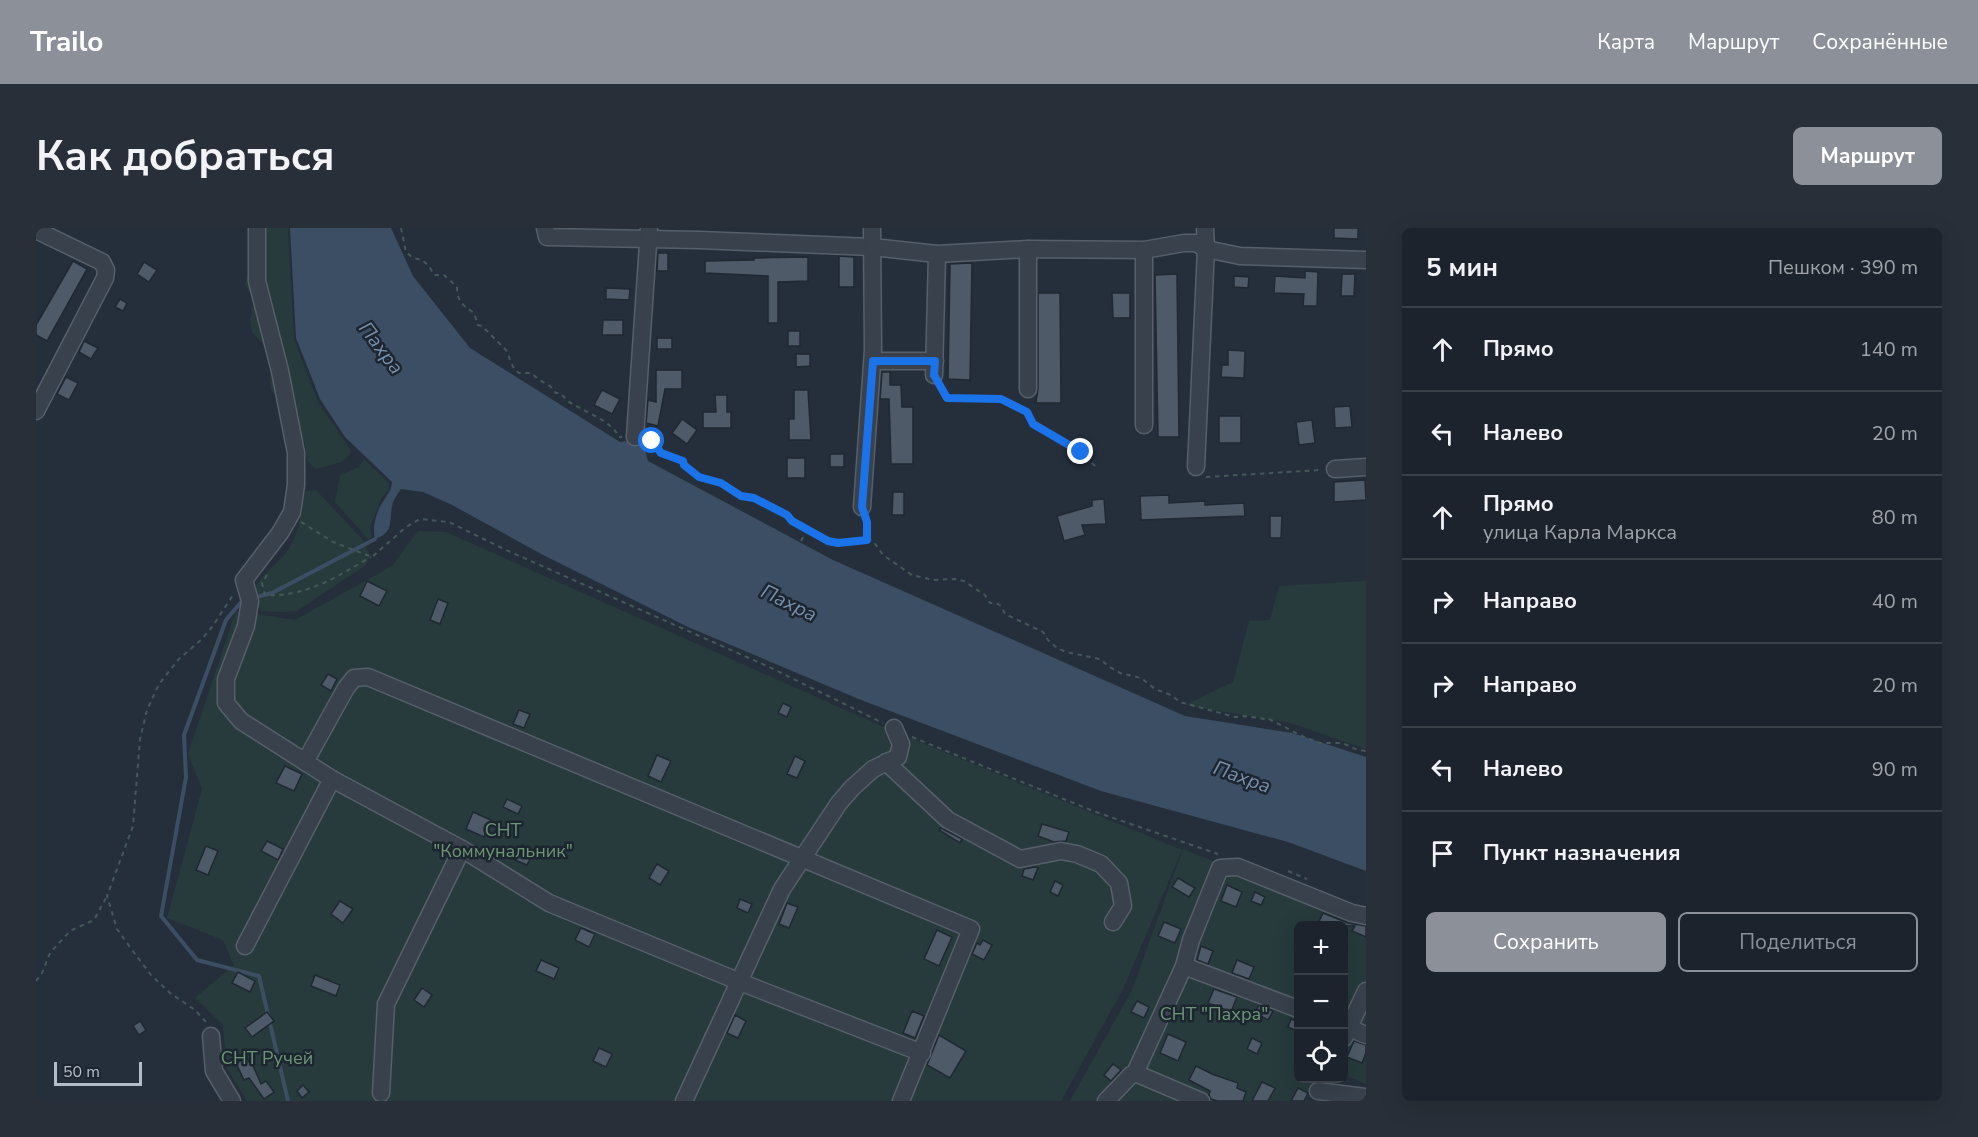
<!DOCTYPE html>
<html lang="ru">
<head>
<meta charset="utf-8">
<style>
	:root { --surface:#1c232c; --page:#292f38; --text:#f1f3f6; --muted:#a0a4a9; --line:#3a4048; --accent:#8c9099 }
	body { margin:0; font-family:"Nunito Sans",sans-serif; background:var(--page); color:var(--text) }
	.controls { position:absolute; right:18px; bottom:18px; display:grid; overflow:hidden; border-radius:9px; box-shadow:0 6px 24px #0002 }
	.controls button { width:54px; height:54px; display:grid; place-items:center; padding:0; border:0; border-bottom:2px solid var(--line); background:var(--surface); color:var(--text); font:30px sans-serif }
	.scale { position:absolute; left:18px; bottom:15px; width:88px; box-sizing:border-box; padding-left:6px; border:3px solid #b4bcc7; border-top:0; font-size:16px; line-height:21px; white-space:nowrap; color:#b4bcc7; -webkit-text-stroke:4px #1d2630; paint-order:stroke }
	.stop { position:absolute; width:18px; height:18px; margin:-14px; border:4px solid #1a73e8; border-radius:50%; background:#fff }
	.stop.end { background:#1a73e8; border-color:#fff; box-shadow:0 2px 6px #0008 }
	.list { margin:0; padding:0; list-style:none }
	h2 { display:flex; justify-content:space-between; align-items:center; height:78px; margin:0; padding:0 24px; font-size:26px }
	h2 small { font-size:20px; font-weight:400; color:var(--muted) }
	.list li { display:grid; grid-template-columns:39px 1fr auto; gap:18px; align-items:center; box-sizing:border-box; height:84px; padding:0 24px; border-top:2px solid var(--line) }
	.list b { display:block; font-size:22px; white-space:nowrap }
	.list p { margin:0; font-size:20px; white-space:nowrap; color:var(--muted) }
	.list em { font-size:20px; font-style:normal; color:var(--muted) }
	.actions { display:flex; gap:12px; padding:18px 24px }
	.actions a { flex:1; padding:14px 0; border:2px solid var(--accent); border-radius:9px; text-align:center; font-size:21px; color:var(--accent) }
	.actions .main { background:var(--accent); color:#fff }
	.icon { flex:none; width:33px; height:33px; fill:none; stroke:currentColor; stroke-width:2; stroke-linecap:round; stroke-linejoin:round }
	.map { position:relative; flex:none; width:1330px; height:873px; overflow:hidden; border-radius:9px }
	header { display:flex; align-items:center; gap:36px; box-sizing:border-box; height:84px; padding:0 30px; background:var(--accent); color:#fff }
	header strong { font-size:28px }
	nav { display:flex; gap:33px; margin-inline-start:auto; font-size:21px }
	.intro { display:flex; align-items:center; justify-content:space-between; box-sizing:border-box; height:144px; padding:0 36px }
	h1 { margin:0; font-size:42px }
	.button { padding:15px 27px; border-radius:9px; background:var(--accent); color:#fff; font-size:21px; font-weight:700 }
	main { display:flex; gap:36px; padding:0 36px }
	aside { flex:1; background:var(--surface); border-radius:9px; box-shadow:0 6px 24px #0002 }
	.map>svg:first-child { display:block }
	.green { fill:#273b3c }
	.water { fill:#3b4e63 }
	.lines { fill:none; stroke-linecap:round; stroke-linejoin:round }
	.stream { stroke:#3b4e63; stroke-width:4 }
	.building { fill:#4e5a67; stroke:#1f2833; stroke-width:1.5 }
	.minor-casing { stroke:#565f6a; stroke-width:19 }
	.path { stroke:#445859; stroke-width:2; stroke-dasharray:4.5 4.5; stroke-linecap:butt }
	.minor { stroke:#38414c; stroke-width:16 }
	.route { stroke:#1a73e8; stroke-width:8 }
	.labels { text-anchor:middle; dominant-baseline:central; stroke-width:5; stroke-linejoin:round; paint-order:stroke }
	.park-label { font-size:18px; fill:#6c9774; stroke:#1d2630 }
	.water-label { font-size:20px; font-style:italic; fill:#768ea9; stroke:#1d2630 }
</style>
</head>
<body>
<header>
<strong>Trailo</strong>
<nav><a>Карта</a><a>Маршрут</a><a>Сохранённые</a></nav>
</header>
<div class="intro"><h1>Как добраться</h1><a class="button">Маршрут</a></div>
<main>
<div class="map">
<svg width="1330" height="873" viewBox="0 0 1330 873">
	<rect width="100%" height="100%" fill="#252f3b"/>
	<g class="green">
		<polygon points="213,0 252,0 258,111 282,174 316,224 306,234 279,241 271,232 269,215 259,201 248,175 235,162 233,123 216,104 214,95 217,71 209,56 215,34"/>
		<polygon points="328,231 353,255 353,262 346,269 334,299 336,309 332,311 299,274 304,247 323,239"/>
		<path d="M280 262 326 311 334 327 330 337 261 383 245 384 225 383 217 365C227 342 239 340 252 322 264 306 265 282 269 263Z"/>
		<polygon points="382,303 410,304 852,501 1146,622 1087,761 1025,873 211,873 191,841 187,797 159,770 198,737 187,712 131,690 166,561 152,526 200,383 259,392 356,338"/>
		<polygon points="1330,353 1330,521 1254,495 1149,477 1197,454 1213,393 1234,392 1243,358"/>
		<polygon points="1147,621 1330,694 1330,856 1308,847 1308,698 1262,698 1262,850 1281,851 1270,873 1034,873 1096,762"/>
	</g>
	<path class="water" d="M254 0H355L377 48 434 120 584 214 606 211 612 233 797 332 1149 488 1256 505 1330 529V643L1252 614 1065 563 825 472 652 399 507 327 416 277 387 264 365 261C362 265 359 270 357 274 352 291 360 304 339 311 336 298 340 284 348 272 352 265 355 264 356 254L309 209 284 171 260 110Z"/>
	<g class="lines">
		<g class="stream">
			<polyline points="224,368 236,365 339,311"/>
			<polyline points="206,373 190,392 148,507 150,549 125,688 161,732 223,748 252,873"/>
		</g>
	</g>
	<g class="building">
		<polygon points="1298,0 1322,0 1322,11 1298,10"/>
		<polygon points="622,25 632,25 632,43 621,43"/>
		<polygon points="803,28 818,29 818,59 803,59"/>
		<polygon points="772,29 772,53 742,54 742,95 732,95 732,48 669,45 669,33 718,32 718,30"/>
		<polygon points="37,33 51,41 11,113 0,107 0,97"/>
		<polygon points="108,34 121,42 113,54 101,46"/>
		<polygon points="936,35 934,152 912,151 914,36"/>
		<polygon points="1269,43 1282,44 1281,78 1267,78 1268,66 1238,65 1239,48 1269,50"/>
		<polygon points="1141,46 1143,209 1122,209 1119,47"/>
		<polygon points="1306,46 1319,46 1318,68 1305,68"/>
		<polygon points="1198,48 1213,49 1212,60 1198,59"/>
		<polygon points="570,60 594,61 593,72 570,71"/>
		<polygon points="1002,65 1024,65 1025,175 1000,175 1002,161"/>
		<polygon points="1076,65 1094,65 1094,90 1077,90"/>
		<polygon points="84,71 91,75 87,83 79,79"/>
		<polygon points="567,92 587,92 587,107 566,107"/>
		<rect x="752" y="103" width="12" height="15"/>
		<rect x="621" y="110" width="15" height="11"/>
		<polygon points="48,113 62,120 55,131 43,124"/>
		<polygon points="1192,122 1209,123 1208,150 1185,149 1186,137 1192,137"/>
		<polygon points="760,126 774,126 774,138 760,139"/>
		<polygon points="620,142 646,142 646,161 629,161 622,198 610,195 612,172 620,174"/>
		<polygon points="846,144 854,144 854,157 865,157 866,179 877,179 877,236 855,236 853,171 844,171"/>
		<polygon points="30,149 42,155 33,172 21,166"/>
		<polygon points="566,162 584,171 576,186 558,177"/>
		<polygon points="758,162 772,162 775,212 753,212 753,191 758,191"/>
		<polygon points="679,167 691,167 691,184 695,184 695,200 667,200 667,184 680,184"/>
		<polygon points="1314,178 1316,199 1299,200 1298,179"/>
		<rect x="1183" y="188" width="22" height="27"/>
		<polygon points="646,191 661,202 651,216 636,205"/>
		<polygon points="1276,192 1279,215 1263,217 1260,194"/>
		<rect x="794" y="226" width="14" height="13"/>
		<rect x="751" y="230" width="18" height="20"/>
		<polygon points="1329,252 1330,272 1298,274 1298,254"/>
		<polygon points="857,264 868,264 868,287 856,287"/>
		<polygon points="1133,267 1133,275 1169,273 1169,277 1208,275 1209,288 1105,292 1104,268"/>
		<polygon points="1068,271 1070,296 1046,297 1049,307 1028,313 1021,288 1056,278 1056,272"/>
		<polygon points="1234,288 1246,288 1245,310 1234,310"/>
		<polygon points="331,353 351,363 343,378 324,368"/>
		<polygon points="402,371 412,375 404,396 394,392"/>
		<polygon points="292,446 301,451 295,463 285,457"/>
		<polygon points="747,475 755,479 751,489 742,485"/>
		<polygon points="483,482 494,486 488,500 477,496"/>
		<polygon points="621,527 635,533 625,554 612,548"/>
		<polygon points="759,528 769,533 761,550 751,546"/>
		<polygon points="249,538 266,546 258,563 240,555"/>
		<polygon points="471,571 486,578 482,586 467,579"/>
		<polygon points="437,584 455,592 448,609 430,601"/>
		<polygon points="1006,596 1033,604 1030,613 1018,614 1002,608"/>
		<polygon points="905,600 926,611 924,615 903,602"/>
		<polygon points="231,613 247,621 242,632 225,623"/>
		<polygon points="486,617 498,623 491,637 479,632"/>
		<polygon points="170,618 182,623 172,647 160,642"/>
		<polygon points="621,636 633,643 624,657 613,650"/>
		<polygon points="999,639 1002,640 997,652 986,648 988,641"/>
		<polygon points="1142,650 1159,660 1153,669 1136,659"/>
		<polygon points="1019,653 1027,657 1022,668 1014,664"/>
		<polygon points="1191,657 1206,664 1200,679 1185,673"/>
		<polygon points="1219,664 1229,669 1225,677 1215,673"/>
		<polygon points="704,671 716,676 712,685 701,680"/>
		<polygon points="304,673 317,681 307,695 295,686"/>
		<polygon points="751,675 762,679 753,700 743,696"/>
		<polygon points="1287,685 1312,695 1330,698 1330,709 1316,703 1319,698 1281,698"/>
		<polygon points="1128,694 1145,701 1139,715 1122,708"/>
		<polygon points="545,700 559,706 553,719 539,712"/>
		<polygon points="901,702 916,709 903,738 888,731"/>
		<polygon points="947,712 956,717 948,732 936,726 941,715 944,717"/>
		<polygon points="1165,718 1177,723 1172,736 1161,732"/>
		<polygon points="505,732 523,740 518,751 500,743"/>
		<polygon points="1201,732 1218,739 1213,751 1196,745"/>
		<polygon points="202,744 219,753 214,764 196,755"/>
		<polygon points="279,747 304,757 300,768 275,758"/>
		<polygon points="386,760 396,767 388,779 378,772"/>
		<polygon points="1178,761 1201,769 1195,784 1172,775"/>
		<polygon points="1101,773 1113,779 1108,790 1095,784"/>
		<polygon points="1223,777 1237,783 1232,792 1219,785"/>
		<polygon points="876,783 888,788 879,810 867,805"/>
		<polygon points="231,784 238,793 216,809 209,800"/>
		<polygon points="699,787 710,793 702,810 691,805"/>
		<polygon points="1255,791 1263,794 1263,804 1252,799"/>
		<polygon points="104,793 110,802 103,807 97,798"/>
		<polygon points="1132,806 1150,814 1142,833 1124,825"/>
		<polygon points="903,807 930,823 914,850 891,837"/>
		<polygon points="1216,810 1226,815 1221,826 1211,821"/>
		<polygon points="1318,813 1330,817 1330,825 1326,835 1311,829"/>
		<polygon points="563,820 576,826 570,839 557,833"/>
		<polygon points="211,830 213,834 215,833 225,856 230,853 238,864 228,871 213,850 208,852 200,835"/>
		<polygon points="1077,836 1085,842 1075,853 1068,847"/>
		<polygon points="1160,838 1176,846 1202,855 1201,860 1210,864 1207,873 1181,873 1175,871 1173,867 1174,863 1153,852"/>
		<polygon points="1226,854 1239,860 1232,873 1216,873"/>
		<polygon points="267,857 273,864 266,870 261,863"/>
		<polygon points="1262,860 1272,865 1268,873 1255,873"/>
	</g>
	<g class="lines">
		<defs>
			<g id="minor">
				<polyline points="221,0 221,53 244,143 260,225 260,257 256,284 244,305 208,352 214,373 210,398 190,451 190,475 205,493 296,551 426,621 513,675 704,754 886,825"/>
				<polyline points="509,0 511,9 663,12 836,19 901,26 992,21 1108,22 1148,15 1160,15 1170,21 1204,28 1330,32"/>
				<polyline points="0,2 66,34 70,42 69,50 0,183"/>
				<polyline points="992,21 992,161"/>
				<polyline points="1108,22 1108,197"/>
				<polyline points="837,133 899,133"/>
				<polyline points="898,147 901,26"/>
				<polyline points="599,209 613,1"/>
				<polyline points="1160,239 1170,21 1169,0"/>
				<polyline points="1299,241 1330,239"/>
				<polyline points="826,279 837,122 836,0"/>
				<polyline points="269,534 310,460 318,450 332,449 935,701 865,873"/>
				<polyline points="850,534 912,592 984,631 1025,623 1041,626 1065,636 1083,655 1087,678 1077,694"/>
				<polyline points="209,718 296,551"/>
				<polyline points="1148,738 1262,781"/>
				<polyline points="1308,798 1330,807"/>
				<polyline points="175,808 178,843 196,873"/>
				<polyline points="1308,810 1330,763"/>
				<polyline points="1099,845 1148,738 1155,712 1184,640 1202,639 1316,685 1330,688"/>
				<polyline points="1282,863 1330,869"/>
				<polyline points="345,865 350,776 426,621"/>
				<polyline points="648,873 746,661 803,575 816,560 837,541 862,529 865,516 858,500"/>
				<polyline points="1070,873 1095,847 1099,845 1165,873"/>
			</g>
		</defs>
		<use href="#minor" class="minor-casing"/>
		<g class="path">
			<path d="M365 0 370 24 377 30 386 32 393 38 398 47H408L421 59C421 74 427 77 438 85L442 97 446 98 470 122 478 141 483 145H495L502 151 514 158 520 165H524L533 174 568 193 578 201 583 209H586"/>
			<polyline points="905,159 911,170 965,171 991,184 997,196 1045,224 1060,239"/>
			<polyline points="612,211 622,218 622,222 647,233 648,237 663,249 685,255 705,268 718,270 751,287 756,293 792,313 801,315 827,312 837,313 847,327 876,347 897,352 919,351 928,353 949,367 954,375 960,375 965,378 969,386 1007,404 1012,412 1021,420 1030,424 1064,431 1072,438 1084,445 1105,450 1119,461 1135,467 1144,474 1199,489 1208,488 1229,491 1231,490 1268,509 1284,515 1306,515 1322,522 1330,523"/>
			<polyline points="1170,249 1284,242"/>
			<polyline points="830,291 831,311"/>
			<polyline points="265,294 297,314 336,329 370,299 384,291 413,294 470,322 731,438 847,495"/>
			<polyline points="765,313 771,302"/>
			<path d="M231 347 226 355 229 367C271 369 300 349 335 329"/>
			<polyline points="876,509 1057,583 1182,626"/>
			<polyline points="1252,643 1271,651"/>
			<polyline points="0,753 6,745 14,725 34,703 58,692 71,668"/>
			<polyline points="170,794 159,782 134,765 115,747 96,722 81,701 71,668 97,598 104,511 111,482 123,456 143,431 166,411 176,399 197,367"/>
		</g>
		<use href="#minor" class="minor"/>
	</g>
	<g class="lines">
		<polyline class="route" points="616,213 625,225 647,233 648,237 663,249 685,255 705,268 718,270 751,287 756,293 792,313 802,315 831,312 831,294 826,279 837,133 899,133 898,147 911,170 965,171 991,184 997,196 1045,224"/>
	</g>
	<g class="labels">
		<g class="park-label">
			<text x="467" y="602">СНТ<tspan x="467" dy="21">"Коммунальник"</tspan></text>
			<text x="1178" y="786">СНТ "Пахра"</text>
			<text x="231" y="830">СНТ Ручей</text>
		</g>
		<g class="water-label">
			<text transform="translate(345 120) rotate(53)">Пахра</text>
			<text transform="translate(753 375) rotate(26)">Пахра</text>
			<text transform="translate(1206 549) rotate(20)">Пахра</text>
		</g>
	</g>
</svg>
<div class="controls">
<button>+</button>
<button>−</button>
<button><svg class="icon" aria-label="locate" viewBox="0 0 24 24"><circle cx="12" cy="12" r="6"/><path d="M12 2v4M12 18v4M2 12h4M18 12h4"/></svg></button>
</div>
<div class="scale">50 m</div>
<div class="stop" style="left:616px;top:213px"></div>
<div class="stop end" style="left:1045px;top:224px"></div>
</div>
<aside>
<h2>5 мин<small>Пешком · 390 m</small></h2>
<ul class="list">
<li><svg class="icon" aria-label="ahead" viewBox="0 0 24 24"><path d="M12 20V5M6 11l6-6 6 6"/></svg><div><b>Прямо</b></div><em>140 m</em></li>
<li><svg class="icon" aria-label="left" viewBox="0 0 24 24"><path d="M17 20v-9H6M10 6l-5 5 5 5"/></svg><div><b>Налево</b></div><em>20 m</em></li>
<li><svg class="icon" aria-label="ahead" viewBox="0 0 24 24"><path d="M12 20V5M6 11l6-6 6 6"/></svg><div><b>Прямо</b><p>улица Карла Маркса</p></div><em>80 m</em></li>
<li><svg class="icon" aria-label="right" viewBox="0 0 24 24"><path d="M7 20v-9h11M14 6l5 5-5 5"/></svg><div><b>Направо</b></div><em>40 m</em></li>
<li><svg class="icon" aria-label="right" viewBox="0 0 24 24"><path d="M7 20v-9h11M14 6l5 5-5 5"/></svg><div><b>Направо</b></div><em>20 m</em></li>
<li><svg class="icon" aria-label="left" viewBox="0 0 24 24"><path d="M17 20v-9H6M10 6l-5 5 5 5"/></svg><div><b>Налево</b></div><em>90 m</em></li>
<li><svg class="icon" aria-label="arrive" viewBox="0 0 24 24"><path d="M6 21V4h12l-3 4 3 4H6"/></svg><div><b>Пункт назначения</b></div></li>
</ul>
<div class="actions"><a class="main">Сохранить</a><a>Поделиться</a></div>
</aside>
</main>
</body>
</html>
